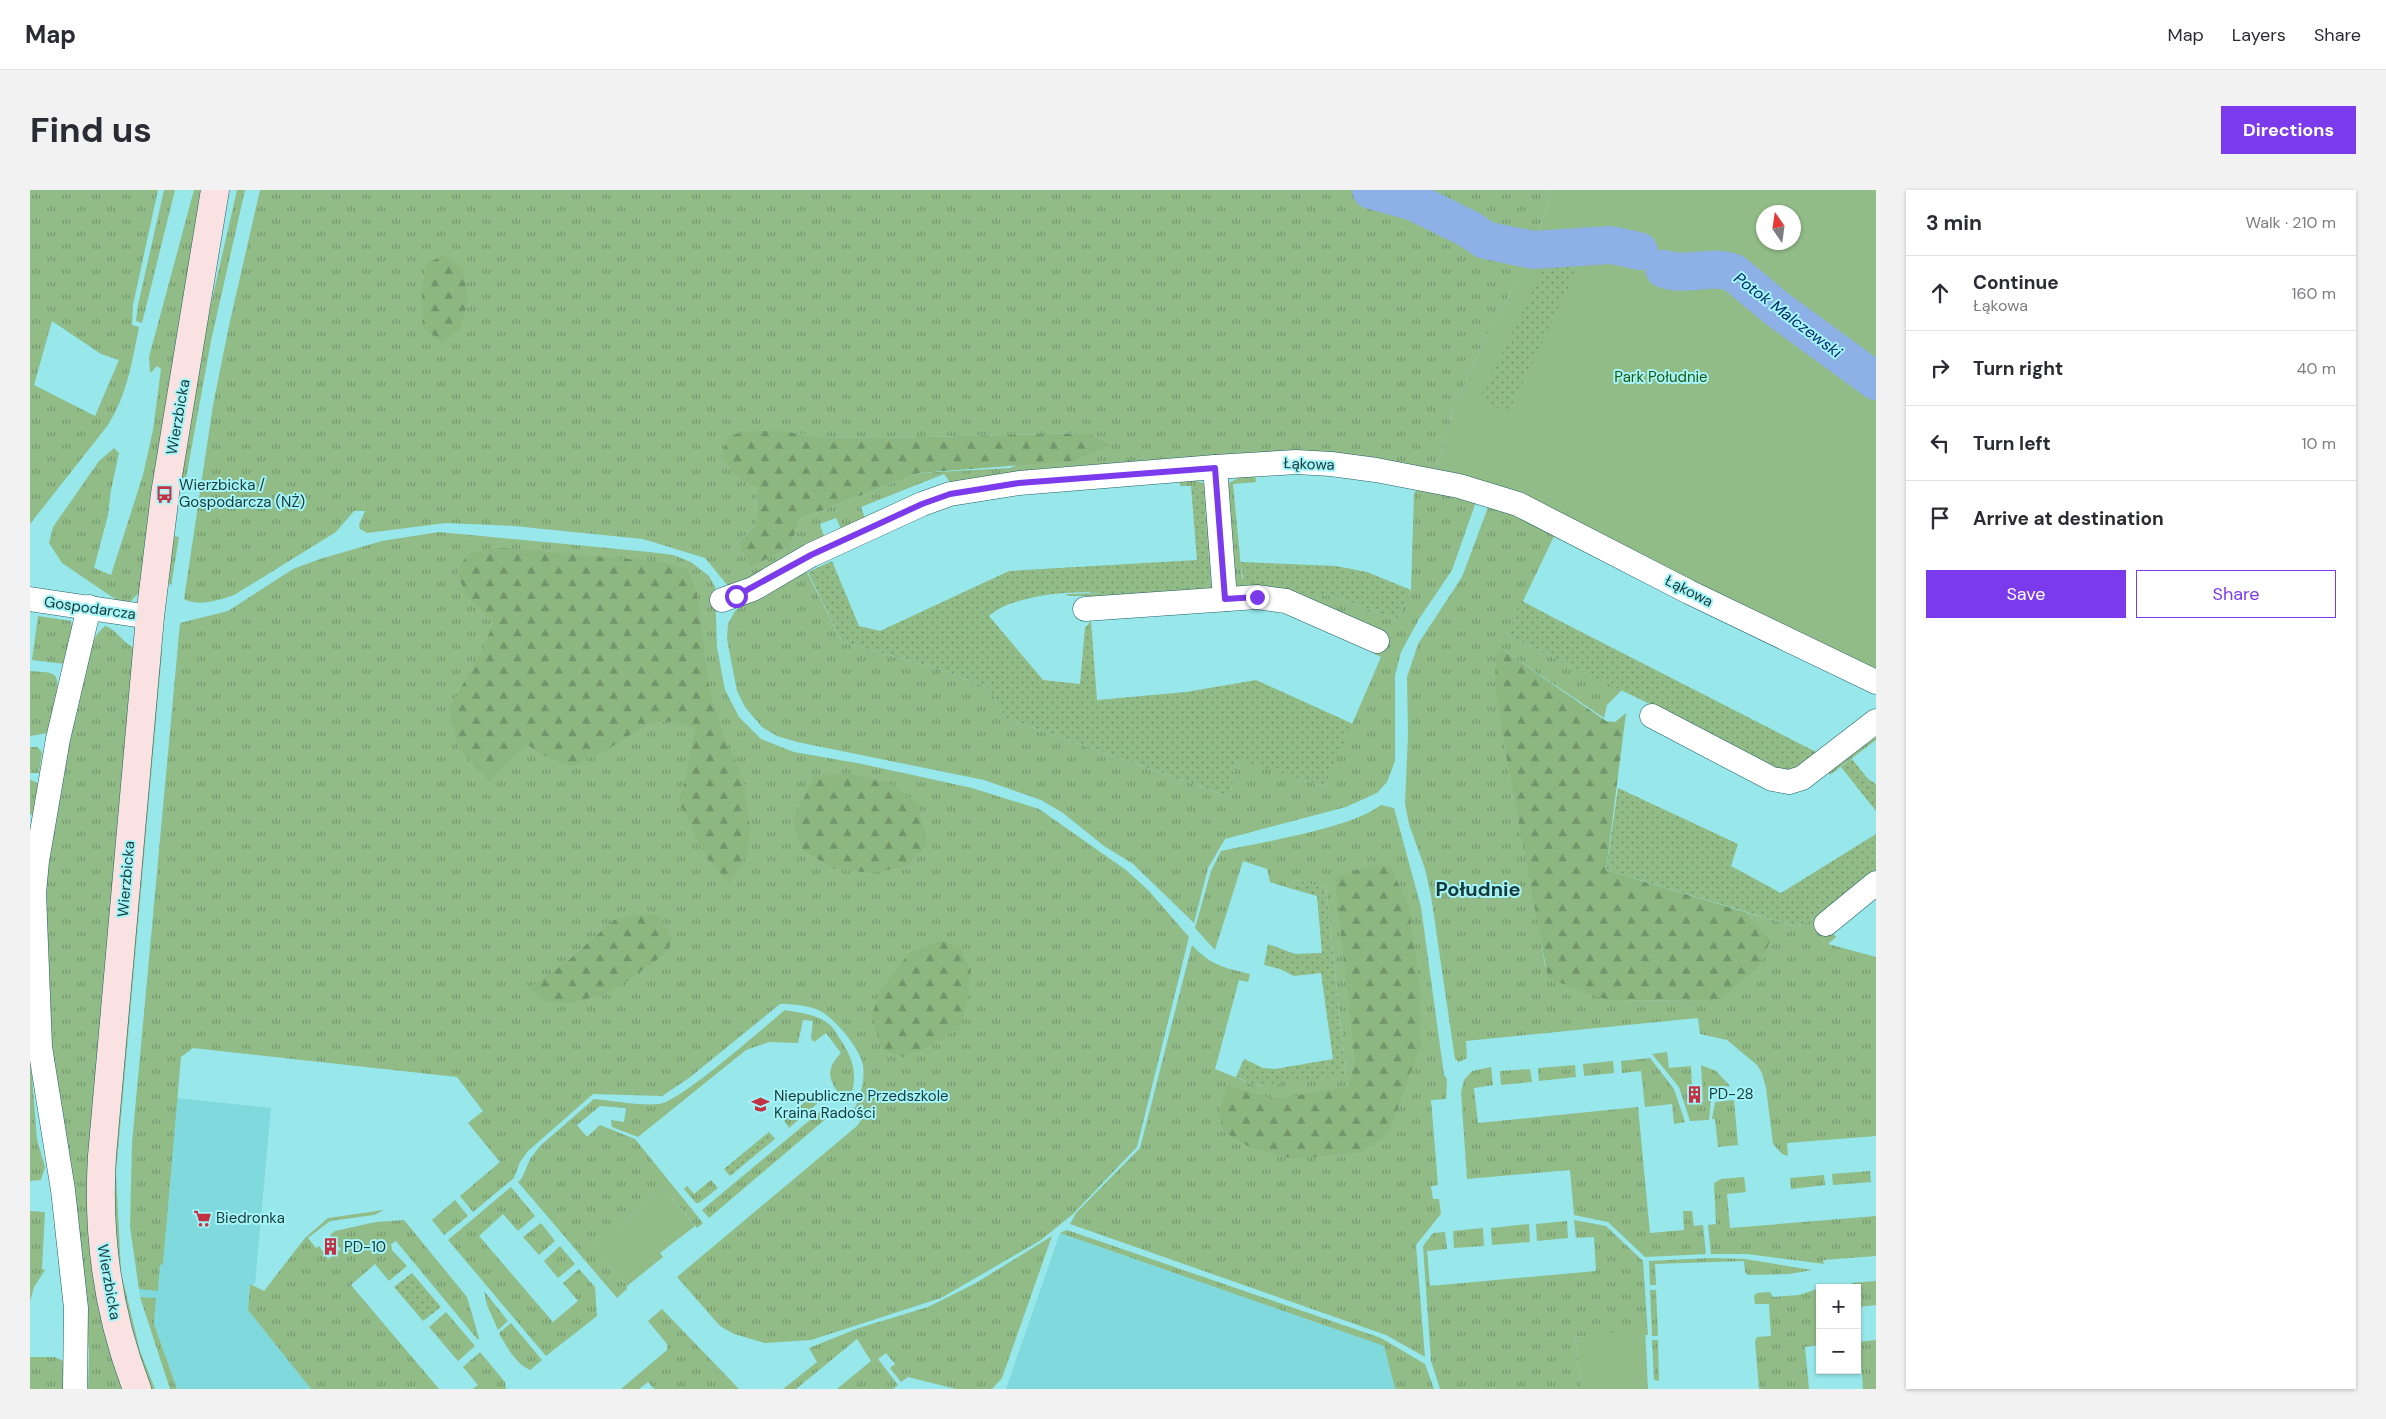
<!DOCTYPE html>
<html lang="en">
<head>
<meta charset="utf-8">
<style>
	:root { --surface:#fff; --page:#f2f2f3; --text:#2b2b33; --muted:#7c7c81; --line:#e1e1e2; --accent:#7c3aed }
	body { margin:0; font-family:"DM Sans",sans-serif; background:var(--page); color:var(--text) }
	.controls { position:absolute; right:15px; bottom:15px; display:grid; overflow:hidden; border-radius:0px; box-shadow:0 1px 4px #0004 }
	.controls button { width:45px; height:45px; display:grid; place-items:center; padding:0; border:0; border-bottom:1px solid var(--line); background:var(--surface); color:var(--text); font:25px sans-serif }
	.compass { position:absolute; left:1726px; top:15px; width:45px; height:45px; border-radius:50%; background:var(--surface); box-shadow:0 1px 4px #0004; rotate:347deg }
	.stop { position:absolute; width:15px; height:15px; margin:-11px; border:4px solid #7c3aed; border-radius:50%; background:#fff }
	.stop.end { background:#7c3aed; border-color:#fff; box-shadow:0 1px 5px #0008 }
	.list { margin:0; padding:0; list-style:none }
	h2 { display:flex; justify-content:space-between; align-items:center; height:65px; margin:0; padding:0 20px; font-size:21px }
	h2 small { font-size:16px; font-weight:400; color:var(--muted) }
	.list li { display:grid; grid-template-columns:32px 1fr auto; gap:15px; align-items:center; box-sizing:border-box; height:75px; padding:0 20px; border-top:1px solid var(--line) }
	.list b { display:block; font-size:19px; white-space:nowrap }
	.list p { margin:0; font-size:16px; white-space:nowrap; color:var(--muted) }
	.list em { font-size:16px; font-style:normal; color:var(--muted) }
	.actions { display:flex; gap:10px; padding:15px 20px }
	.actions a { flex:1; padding:11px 0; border:1px solid var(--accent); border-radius:0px; text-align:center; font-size:18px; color:var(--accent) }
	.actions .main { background:var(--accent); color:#fff }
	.icon { flex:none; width:28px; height:28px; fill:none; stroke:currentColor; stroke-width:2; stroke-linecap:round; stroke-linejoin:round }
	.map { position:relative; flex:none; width:1846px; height:1199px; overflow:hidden; border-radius:0px }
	header { display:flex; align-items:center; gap:30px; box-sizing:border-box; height:70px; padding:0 25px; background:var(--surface); border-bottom:1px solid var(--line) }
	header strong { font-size:24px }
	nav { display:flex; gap:28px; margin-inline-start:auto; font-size:18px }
	.intro { display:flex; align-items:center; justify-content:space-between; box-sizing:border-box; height:120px; padding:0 30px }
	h1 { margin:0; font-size:35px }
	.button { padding:12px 22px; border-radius:0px; background:var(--accent); color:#fff; font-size:18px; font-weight:700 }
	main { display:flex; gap:30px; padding:0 30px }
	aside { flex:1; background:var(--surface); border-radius:0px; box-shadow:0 1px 4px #0004 }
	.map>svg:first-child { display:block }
	.built { fill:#80d9dd }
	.grass { fill:url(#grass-tufts); fill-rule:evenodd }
	.forest { fill:url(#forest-firs) }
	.park { fill:#91bb87; fill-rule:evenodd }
	.garden { fill:url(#garden-dots) }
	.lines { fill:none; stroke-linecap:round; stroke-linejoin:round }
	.river { stroke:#8db0e7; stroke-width:38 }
	.street-casing { stroke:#216063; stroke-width:25 }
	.secondary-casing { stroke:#216063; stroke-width:29 }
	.street { stroke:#fff; stroke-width:24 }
	.secondary { stroke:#fbe2e2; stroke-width:28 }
	.route { stroke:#7c3aed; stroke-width:6 }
	.labels { text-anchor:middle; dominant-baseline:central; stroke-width:4; stroke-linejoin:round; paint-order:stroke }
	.park-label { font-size:15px; fill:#1e560b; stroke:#a4f4f8 }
	.street-label { font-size:15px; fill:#17393a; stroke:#a4f4f8 }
	.poi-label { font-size:15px; fill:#17393a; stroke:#a4f4f8; text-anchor:start }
	.water-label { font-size:16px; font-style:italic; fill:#002766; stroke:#a4f4f8 }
	.district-label { font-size:20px; font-weight:bold; fill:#17393a; stroke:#a4f4f8 }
</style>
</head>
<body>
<header>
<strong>Map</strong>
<nav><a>Map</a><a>Layers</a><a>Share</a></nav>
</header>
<div class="intro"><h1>Find us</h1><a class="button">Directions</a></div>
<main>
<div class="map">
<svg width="1846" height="1199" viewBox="0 0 1846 1199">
	<defs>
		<pattern id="grass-tufts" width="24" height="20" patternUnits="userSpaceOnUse" patternTransform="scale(1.25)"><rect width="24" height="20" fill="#91bb87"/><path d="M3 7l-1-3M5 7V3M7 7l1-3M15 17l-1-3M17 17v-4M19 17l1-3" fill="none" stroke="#75996f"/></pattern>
		<pattern id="forest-firs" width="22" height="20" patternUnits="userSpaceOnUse" patternTransform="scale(1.25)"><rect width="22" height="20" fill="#8cb781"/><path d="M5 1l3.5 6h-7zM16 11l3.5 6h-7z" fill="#71966b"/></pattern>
		<pattern id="garden-dots" width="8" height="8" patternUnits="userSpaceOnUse" patternTransform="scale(1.25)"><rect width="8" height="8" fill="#91bb87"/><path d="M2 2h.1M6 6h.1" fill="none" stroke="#75996f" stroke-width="1.8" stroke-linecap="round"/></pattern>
	</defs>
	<rect width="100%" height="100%" fill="#97e7eb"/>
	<g class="built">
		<polygon points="147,908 241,918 225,1094 220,1094 219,1097 218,1120 281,1199 147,1199 124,1134 126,1108 110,1107 109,1099 128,1100 130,1074 133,1074"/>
		<polygon points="1030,1043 1354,1156 1365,1199 976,1199"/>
	</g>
	<g class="grass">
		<path d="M0 0H128L103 115 102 135 109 137C102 172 97 205 78 235L0 334ZM22 131 71 164 89 170 65 226 4 195Z"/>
		<polygon points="134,0 145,0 112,133 106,131 108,115"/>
		<polygon points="164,0 176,0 110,402 101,411 88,411 32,373 19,353 23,337 69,271 84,258 89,263 81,300 78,325 64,378 81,385 113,285 123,240 131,179 127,176 120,183 119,167"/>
		<polygon points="207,0 215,0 181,151 156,288 149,288 171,158"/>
		<path d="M230 0H1522L1503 60 1451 157 1424 218 1405 284 1356 273 921 294 914 284 831 317 836 331 812 341 806 328 790 334 796 352 733 388 698 396 675 368 613 349 484 336 416 333 337 343 330 339 329 335 335 321H324L306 342 204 405C190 410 168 417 154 409L183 215 200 131ZM754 241 790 247 847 248 1058 243 980 278 889 283 770 329 760 357 720 376 708 353 726 334 727 296 708 287Z"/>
		<polygon points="1225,284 1226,292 1203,294 1212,388 1246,399 1306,407 1367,430 1381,400 1384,303 1391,297 1447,309 1422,380 1389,429 1371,462 1365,486 1365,571 1357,592 1347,603 1316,617 1195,649 1178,678 1164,733 1103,674 1074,656 1033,623 1011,610 954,590 767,552 747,546 732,537 715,517 707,501 697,449 698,434 705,421 722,407 774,376 812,452 912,480 959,498 975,528 1200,607 1207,568 1295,597 1351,467 1344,464 1354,442 1264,405 1209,398 1205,394 1197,303 1199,293 1214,285"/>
		<polygon points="1160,289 1173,293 1181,306 1187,393 1182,403 1097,411 1086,411 1072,406 1039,406 1035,404 1081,403 1092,409 1174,400 1180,390 1174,300 1161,296 1150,296 1150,290"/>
		<polygon points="1460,312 1526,342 1477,445 1592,500 1577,515 1574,528 1473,460 1472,544 1510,742 1515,776 1577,810 1684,811 1741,749 1715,722 1767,737 1789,726 1806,747 1798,754 1846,767 1846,946 1757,953 1758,966 1752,964 1743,954 1736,898 1732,883 1727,875 1697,850 1670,844 1668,828 1436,851 1437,868 1429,872 1425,869 1401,706 1395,679 1379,634 1375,614 1378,545 1377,487 1388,454 1432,387"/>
		<path d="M409 342 619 362 643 365 661 372 679 386 685 397 687 457 695 500 709 527 731 549 764 562 832 574 942 598 1009 619 1096 680 1119 701 1159 747 1107 957 1043 1024 1011 1050 911 1108 781 1150 735 1153 704 1144 690 1136 647 1087 827 936 832 929 824 919C831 907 835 889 833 875 830 858 803 826 788 820 777 815 761 814 750 814L659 888 632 906 563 904 498 961 490 972 484 988 443 1022 430 1006 470 972 438 933 453 921 427 887 163 858 151 867 133 1074 130 1075 128 1101 109 1099 100 1037 102 953 150 433 198 421 263 379 290 369 352 351Z"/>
		<polygon points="141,346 149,347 141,396 137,389"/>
		<polygon points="8,426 41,431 43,441 35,474 2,470"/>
		<path d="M75 436C87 439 93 454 105 458L58 977C55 1062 67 1119 93 1199H58L59 1164 56 1129C37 984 10 838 17 692 19 634 33 577 46 521 51 497 55 451 75 436Z"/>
		<polygon points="127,461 132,461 86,983 91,1082 110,1161 125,1199 119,1199 92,1111 80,1010"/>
		<path d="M0 481C7 482 19 481 24 485 34 493 20 532 18 543L0 546Z"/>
		<polygon points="1846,541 1846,550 1800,585 1797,580"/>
		<polygon points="0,557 7,557 12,562 9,583 0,583"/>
		<polygon points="0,590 8,593 3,624 0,625"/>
		<path d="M1351 615 1364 618 1391 717 1414 885 1417 889 1416 909 1401 910 1408 995 1401 996 1403 1009H1409L1411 1024 1386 1055 1395 1167 1356 1145 1040 1034 1046 1023 1110 958 1162 755C1180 775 1195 778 1220 784L1218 792 1209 790 1185 879 1227 896 1316 884 1296 698 1266 690 1259 698 1240 692 1237 679 1213 671 1185 760 1165 738 1181 681 1191 661C1232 652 1319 639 1351 615Z"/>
		<path d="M755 820C769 823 787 824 799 834 803 837 806 842 808 846 824 868 830 889 817 914 802 894 791 884 811 863L796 843 784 852 781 848 783 831 773 830 768 853 739 852 716 860 608 947 582 937 581 930 594 932 596 918 570 916 547 935 557 947 570 935 605 949 673 1033 667 1038 634 998 565 1057 597 1096V1099L587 1108 488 992 492 988 500 969 510 956 564 909C585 911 609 916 629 914 650 912 734 837 755 820Z"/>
		<polygon points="0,861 7,950 15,977 11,990 0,991"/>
		<polygon points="1637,862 1639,878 1661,876 1662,896 1657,897 1657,912 1673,912 1671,875 1686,881 1700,896 1682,898 1679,930 1660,931 1649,897 1622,864"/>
		<polygon points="1620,868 1644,899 1655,932 1644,934 1642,914 1615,917 1611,881 1592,883 1591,871"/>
		<polygon points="1583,871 1584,883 1554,886 1553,874"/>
		<polygon points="1545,875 1546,887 1509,891 1508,878"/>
		<polygon points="1461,877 1463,895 1444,898 1448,933 1608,917 1620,1043 1654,1040 1653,1021 1662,1021 1664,1036 1673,1035 1676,1064 1615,1067 1578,1032 1544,1025 1540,980 1437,989 1431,902 1434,890 1442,881"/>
		<polygon points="1500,879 1502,892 1471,895 1470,881"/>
		<polygon points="783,901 790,911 759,938 754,930 776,911 774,908"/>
		<polygon points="1704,910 1708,955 1688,957 1685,929 1682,929 1685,912"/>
		<polygon points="798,915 798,927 679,1028 672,1020"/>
		<polygon points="1840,981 1841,992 1803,995 1802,984"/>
		<polygon points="1794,985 1795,995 1761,999 1760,988"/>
		<polygon points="1714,987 1716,1002 1697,1004 1700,1038 1846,1026 1846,1066 1793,1070 1794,1074 1717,1064 1681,1064 1678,1035 1686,1034 1684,993 1691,989"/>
		<polygon points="681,990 688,998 669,1013 666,1013 654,999 657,996 664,1004"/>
		<polygon points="481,997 505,1026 488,1041 473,1024 449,1046 523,1132 548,1111 533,1093 549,1079 565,1097 567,1126 516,1166 418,1050"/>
		<polygon points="425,1010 438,1026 414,1045 402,1030"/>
		<polygon points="354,1020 344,1025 300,1031 278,1048 286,1058 289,1056 298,1069 311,1059 300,1045 305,1041 346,1032 374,1030 437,1107 449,1148 448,1150 366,1051 361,1054 362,1060 377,1076 359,1091 345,1074 321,1095 409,1199 281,1199 218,1120 220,1094 234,1101 275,1048 298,1028"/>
		<polygon points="0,1021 15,1022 12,1079 15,1080 4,1097 0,1111"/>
		<polygon points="1544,1030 1576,1036 1613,1071 1618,1145 1615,1145 1615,1140 1545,1147 1552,1199 1410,1199 1401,1171 1393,1056 1403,1043 1415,1042 1417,1059 1397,1061 1400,1096 1566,1081 1564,1047 1546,1048"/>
		<polygon points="1537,1031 1538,1048 1507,1051 1506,1034"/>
		<polygon points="511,1033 525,1051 509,1065 493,1047"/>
		<polygon points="1499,1034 1500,1052 1462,1055 1461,1038"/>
		<polygon points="1453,1038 1454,1056 1424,1058 1423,1041"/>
		<polygon points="1037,1040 1351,1148 1395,1174 1404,1199 1365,1199 1354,1156 1030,1043"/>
		<polygon points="1022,1046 972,1188 962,1199 926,1199 878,1187 871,1192 860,1178 865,1174 856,1163 848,1169 868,1195 863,1199 807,1199 841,1171 827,1149 766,1199 753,1199 787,1172 779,1158 829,1138 898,1117 946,1093"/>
		<polygon points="530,1056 545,1074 528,1088 514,1071"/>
		<polygon points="1680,1068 1715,1069 1782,1080 1759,1084 1718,1085 1715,1082 1714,1071 1625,1074 1626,1095 1620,1095 1619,1071"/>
		<polygon points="1846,1091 1846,1115 1827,1117 1827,1098 1823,1098 1822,1093"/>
		<polygon points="1790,1098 1790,1155 1775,1157 1779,1199 1729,1199 1725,1151 1727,1147 1741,1146 1739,1114 1725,1114 1724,1106 1727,1103 1740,1102 1743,1107 1769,1105"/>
		<polygon points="1620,1100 1626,1100 1628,1146 1622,1146"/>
		<polygon points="454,1101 478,1131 468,1140 457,1115"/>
		<polygon points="110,1107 126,1108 124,1134 147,1199 140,1199"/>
		<polygon points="632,1119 709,1199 624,1199 618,1192 609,1199 591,1199 637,1160 637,1154 618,1131"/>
		<polygon points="416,1122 445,1156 428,1171 399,1137"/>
		<path d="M481 1133 512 1170 500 1180C486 1174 476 1156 469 1143Z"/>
		<polygon points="1622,1150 1628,1150 1629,1191 1624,1190"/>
		<polygon points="1846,1150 1846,1199 1833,1199 1831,1171 1827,1172 1827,1152"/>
		<polygon points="450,1162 475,1192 476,1199 443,1199 448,1195 433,1177"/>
		<polygon points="0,1167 25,1167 33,1171 37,1199 0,1199"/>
	</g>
	<g class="forest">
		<polygon points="412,66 433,78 438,111 430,139 412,153 393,137 392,100 396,74"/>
		<polygon points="719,241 754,241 790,247 847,248 1058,243 1078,255 1044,271 889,283 770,329 760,357 720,377 708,353 726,334 727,297 708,288 691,266 699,246"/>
		<path d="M474 358 633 372 657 379 667 403 679 498 694 547 714 589 720 639 717 665 699 694 669 656 649 610 654 596 665 538 642 531 619 533 575 561 544 576 515 566 496 554 459 591 429 559 419 519 450 464 464 433 436 405 427 383C436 358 450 360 474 358Z"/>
		<polygon points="1473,460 1576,531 1585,532 1596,523 1576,680 1715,722 1741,749 1728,778 1693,806 1684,811 1577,810 1518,788 1472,544 1465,489 1466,465"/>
		<polygon points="818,583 861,594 888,614 897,655 877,676 842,683 805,679 773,661 762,631 785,586"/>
		<polygon points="1345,674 1361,678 1379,717 1390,798 1390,856 1359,943 1331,962 1264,969 1221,958 1193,941 1189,922 1198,896 1245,909 1318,897 1325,873 1305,688"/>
		<polygon points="604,725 630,726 642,749 636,763 590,796 568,806 541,813 517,812 498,799 539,770 584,730"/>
		<polygon points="910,751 929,756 941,779 937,812 930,838 900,856 873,867 851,858 842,825 850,801 879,763"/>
	</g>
	<g class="park">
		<path d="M1522 0H1846V484L1405 284 1424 218 1451 157 1503 60ZM1734 22H1764V52H1734Z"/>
		<polygon points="634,998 665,1036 630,1063 633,1067 597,1096 565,1057"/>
		<polygon points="1615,1139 1618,1199 1552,1199 1545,1147"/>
	</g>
	<g class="garden">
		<polygon points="1519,67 1547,81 1478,223 1450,209"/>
		<path d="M1161 296 1174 300 1180 390 1174 400 1092 409C1065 395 981 404 959 426L1013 490 1050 494 1055 438 1061 431 1067 510 1156 502 1226 490 1323 534 1295 597 1207 569 1200 607 975 528 959 498 912 480 812 452 778 382 802 371 829 436 850 441 979 381 1167 370Z"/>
		<polygon points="1210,372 1306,376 1337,382 1381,400 1367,430 1306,407 1215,396"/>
		<polygon points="1492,411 1526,429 1790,564 1757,586 1626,517 1477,445"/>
		<polygon points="1822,569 1838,589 1846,594 1846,621 1811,577"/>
		<polygon points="1588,598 1708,654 1701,676 1751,703 1846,644 1846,681 1789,726 1767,737 1576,680"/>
		<polygon points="1266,690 1296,698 1316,885 1227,896 1206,887 1214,869 1233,878 1245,879 1303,869 1291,783 1264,786 1250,779 1234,775 1238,754 1265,764 1292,763 1287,706 1259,698"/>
		<polygon points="739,942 745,949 700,986 694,979"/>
		<polygon points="382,1083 411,1117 393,1131 364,1097"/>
	</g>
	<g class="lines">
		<g class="river">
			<polyline points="1341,0 1384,12 1439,39 1455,50 1503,60 1581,55 1609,61"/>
			<path d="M1634 79C1658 87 1683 74 1704 83L1746 118 1846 191"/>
		</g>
		<defs>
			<g id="street">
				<polyline points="1185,277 1195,409"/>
				<polyline points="0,409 120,427"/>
				<polyline points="692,410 723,399 781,365 892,314 920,304 989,293 1185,277 1266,272 1301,274 1346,280 1429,296 1488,314 1659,402 1846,492"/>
				<polyline points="1055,419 1227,407 1256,411 1347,451"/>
				<polyline points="1622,526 1742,589 1759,592 1772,588 1846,531"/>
				<polyline points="1796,734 1846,693"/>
				<polyline points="45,1199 46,1118 33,1000 10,857 4,703 7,671 28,549 59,417"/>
			</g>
			<path id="secondary" d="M107 1199C78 1124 67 1046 72 966L120 427 135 304 185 0"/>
		</defs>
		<use href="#street" class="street-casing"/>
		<use href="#secondary" class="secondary-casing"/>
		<use href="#street" class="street"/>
		<use href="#secondary" class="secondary"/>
	</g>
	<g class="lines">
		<polyline class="route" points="706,406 781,365 892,314 920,304 989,293 1185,278 1195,409 1227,407"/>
	</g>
	<defs>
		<symbol id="bus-bare" viewBox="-9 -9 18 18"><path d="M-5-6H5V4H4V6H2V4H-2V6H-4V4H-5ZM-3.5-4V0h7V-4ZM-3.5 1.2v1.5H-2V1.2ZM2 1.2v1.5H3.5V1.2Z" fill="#c23242" stroke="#a4f4f8" stroke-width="2.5" paint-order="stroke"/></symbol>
		<symbol id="building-bare" viewBox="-9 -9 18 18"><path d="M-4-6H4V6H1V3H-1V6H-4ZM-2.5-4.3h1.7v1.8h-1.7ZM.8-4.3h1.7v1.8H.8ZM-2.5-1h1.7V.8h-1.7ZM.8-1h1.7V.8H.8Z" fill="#c23242" stroke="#a4f4f8" stroke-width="2.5" paint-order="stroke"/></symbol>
		<symbol id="school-bare" viewBox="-9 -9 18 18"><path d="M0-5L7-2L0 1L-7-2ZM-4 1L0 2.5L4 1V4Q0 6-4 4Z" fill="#c23242" stroke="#a4f4f8" stroke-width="2.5" paint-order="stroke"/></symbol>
		<symbol id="supermarket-bare" viewBox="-9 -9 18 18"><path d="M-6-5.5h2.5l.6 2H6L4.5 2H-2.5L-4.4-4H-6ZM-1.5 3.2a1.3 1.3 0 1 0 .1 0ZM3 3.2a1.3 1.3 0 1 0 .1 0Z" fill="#c23242" stroke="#a4f4f8" stroke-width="2.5" paint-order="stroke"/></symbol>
	</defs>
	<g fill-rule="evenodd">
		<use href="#bus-bare" x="122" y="292" width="25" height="25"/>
		<use href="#building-bare" x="1652" y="892" width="25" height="25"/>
		<use href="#school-bare" x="718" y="902" width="25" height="25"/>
		<use href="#supermarket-bare" x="160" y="1016" width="25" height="25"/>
		<use href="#building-bare" x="288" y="1044" width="25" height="25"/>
	</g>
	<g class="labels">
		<g class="park-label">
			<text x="1631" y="187">Park Południe</text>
		</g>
		<g class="street-label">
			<text transform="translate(148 227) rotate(-80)">Wierzbicka</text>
			<text transform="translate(1279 274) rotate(2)">Łąkowa</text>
			<text transform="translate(1659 401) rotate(27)">Łąkowa</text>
			<text transform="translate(60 418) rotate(8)">Gospodarcza</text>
			<text transform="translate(96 689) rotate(-85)">Wierzbicka</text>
			<text transform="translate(79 1092) rotate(80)">Wierzbicka</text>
		</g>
		<g class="poi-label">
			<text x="149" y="295">Wierzbicka /<tspan x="149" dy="17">Gospodarcza (NŻ)</tspan></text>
			<text x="1679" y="904">PD-28</text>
			<text x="744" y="906">Niepubliczne Przedszkole<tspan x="744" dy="17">Kraina Radości</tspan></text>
			<text x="186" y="1028">Biedronka</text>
			<text x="314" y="1057">PD-10</text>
		</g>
		<g class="water-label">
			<text transform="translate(1758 125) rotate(37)">Potok Malczewski</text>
		</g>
		<g class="district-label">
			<text x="1448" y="699">Południe</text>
		</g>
	</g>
</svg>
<div class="controls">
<button>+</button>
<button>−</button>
</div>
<svg class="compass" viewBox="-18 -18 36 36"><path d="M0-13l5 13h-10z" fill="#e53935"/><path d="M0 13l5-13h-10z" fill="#7c7c81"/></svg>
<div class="stop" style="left:706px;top:406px"></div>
<div class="stop end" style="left:1227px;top:407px"></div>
</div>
<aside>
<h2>3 min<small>Walk · 210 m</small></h2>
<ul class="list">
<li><svg class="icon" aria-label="ahead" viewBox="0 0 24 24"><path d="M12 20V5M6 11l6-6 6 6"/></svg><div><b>Continue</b><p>Łąkowa</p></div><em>160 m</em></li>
<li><svg class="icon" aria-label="right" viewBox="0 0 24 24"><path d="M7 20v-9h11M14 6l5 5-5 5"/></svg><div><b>Turn right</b></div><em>40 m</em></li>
<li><svg class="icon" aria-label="left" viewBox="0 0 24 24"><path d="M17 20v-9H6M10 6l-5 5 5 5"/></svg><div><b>Turn left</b></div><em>10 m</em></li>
<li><svg class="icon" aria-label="arrive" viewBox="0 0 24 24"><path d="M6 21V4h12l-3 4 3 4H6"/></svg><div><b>Arrive at destination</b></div></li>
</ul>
<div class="actions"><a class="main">Save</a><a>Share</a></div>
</aside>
</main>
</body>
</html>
